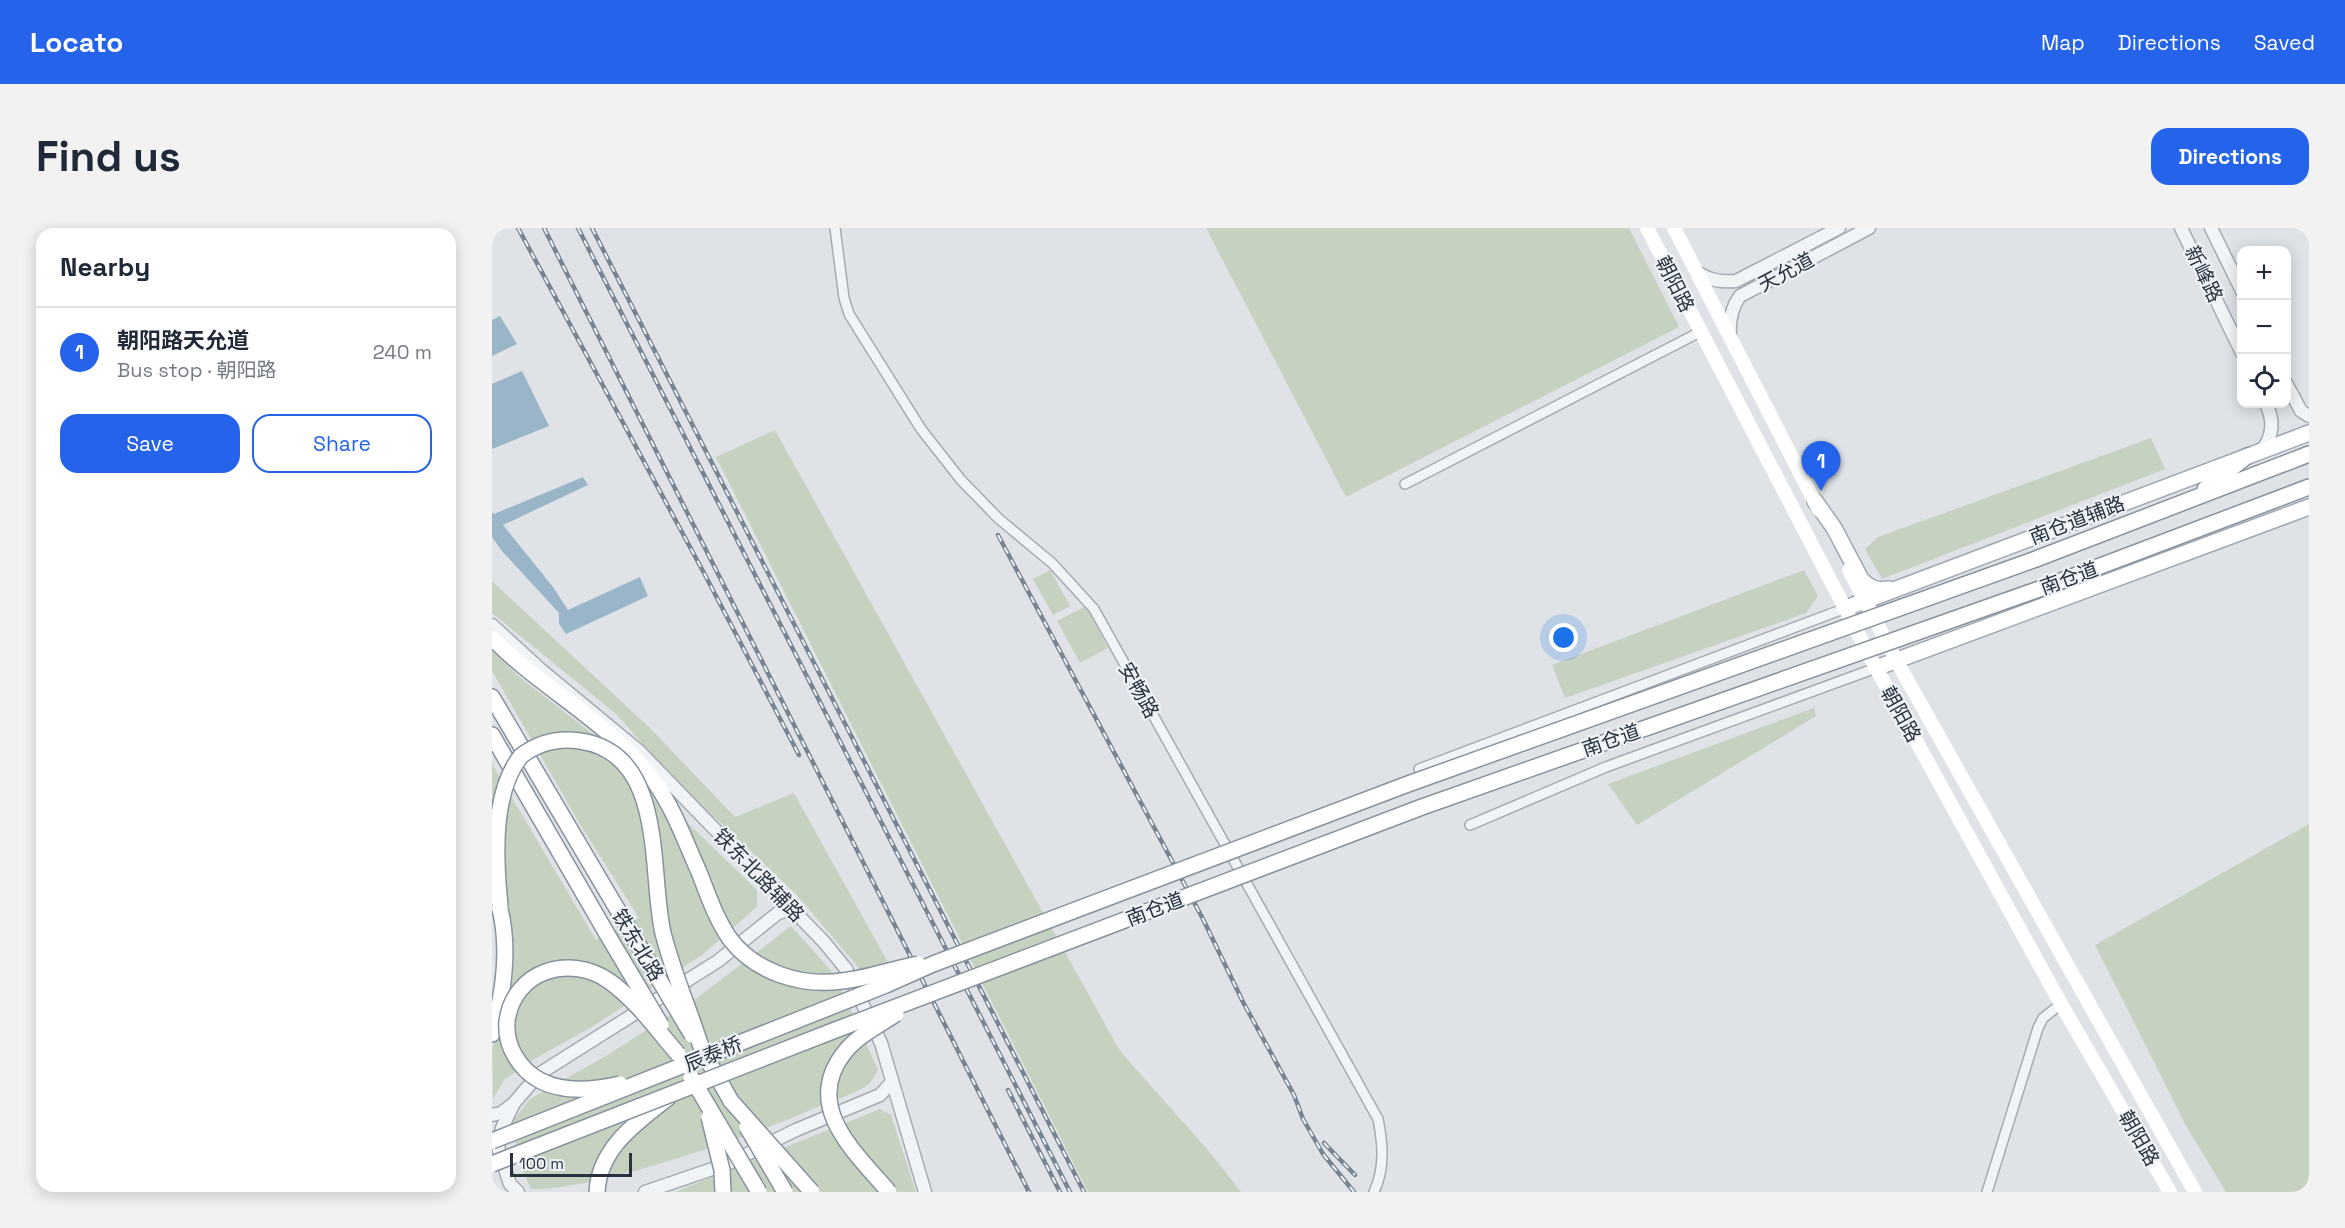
<!DOCTYPE html>
<html lang="en">
<head>
<meta charset="utf-8">
<style>
	:root { --surface:#fff; --page:#f2f2f3; --text:#1f2937; --muted:#747a83; --line:#e0e1e3; --accent:#2563eb }
	body { margin:0; font-family:"Space Grotesk","Noto Sans SC",sans-serif; background:var(--page); color:var(--text) }
	.controls { position:absolute; right:18px; top:18px; display:grid; overflow:hidden; border-radius:12px; box-shadow:0 3px 15px #0003 }
	.controls button { width:54px; height:54px; display:grid; place-items:center; padding:0; border:0; border-bottom:2px solid var(--line); background:var(--surface); color:var(--text); font:30px sans-serif }
	.scale { position:absolute; left:18px; bottom:15px; width:122px; box-sizing:border-box; padding-left:6px; border:3px solid #28333f; border-top:0; font-size:16px; line-height:21px; white-space:nowrap; color:#28333f; -webkit-text-stroke:4px #eef2f6; paint-order:stroke }
	.you { position:absolute; left:1072px; top:410px; width:21px; height:21px; margin:-15px; border:4px solid #fff; border-radius:50%; background:#1a73e8; box-shadow:0 0 0 9px #1a73e833 }
	.badge { display:grid; place-items:center; width:39px; height:39px; border-radius:50%; background:var(--accent); color:#fff; font-size:20px; font-weight:700 }
	.pin { position:absolute; translate:-50% -50px; filter:drop-shadow(0 2px 3px #0008) }
	.pin::after { content:''; position:absolute; top:32px; width:21px; height:18px; background:inherit; clip-path:polygon(0 0,100% 0,50% 100%) }
	.list { margin:0; padding:0; list-style:none }
	h2 { display:flex; justify-content:space-between; align-items:center; height:78px; margin:0; padding:0 24px; font-size:26px }
	h2 small { font-size:20px; font-weight:400; color:var(--muted) }
	.list li { display:grid; grid-template-columns:39px 1fr auto; gap:18px; align-items:center; box-sizing:border-box; height:90px; padding:0 24px; border-top:2px solid var(--line) }
	.list b { display:block; font-size:22px; white-space:nowrap }
	.list p { margin:0; font-size:20px; white-space:nowrap; color:var(--muted) }
	.list em { font-size:20px; font-style:normal; color:var(--muted) }
	.actions { display:flex; gap:12px; padding:18px 24px }
	.actions a { flex:1; padding:14px 0; border:2px solid var(--accent); border-radius:18px; text-align:center; font-size:21px; color:var(--accent) }
	.actions .main { background:var(--accent); color:#fff }
	.icon { flex:none; width:33px; height:33px; fill:none; stroke:currentColor; stroke-width:2; stroke-linecap:round; stroke-linejoin:round }
	.map { position:relative; flex:none; width:1817px; height:964px; overflow:hidden; border-radius:18px }
	header { display:flex; align-items:center; gap:36px; box-sizing:border-box; height:84px; padding:0 30px; background:var(--accent); color:#fff }
	header strong { font-size:28px }
	nav { display:flex; gap:33px; margin-inline-start:auto; font-size:21px }
	.intro { display:flex; align-items:center; justify-content:space-between; box-sizing:border-box; height:144px; padding:0 36px }
	h1 { margin:0; font-size:42px }
	.button { padding:15px 27px; border-radius:18px; background:var(--accent); color:#fff; font-size:21px; font-weight:700 }
	main { display:flex; gap:36px; padding:0 36px }
	aside { flex:1; background:var(--surface); border-radius:18px; box-shadow:0 3px 15px #0003 }
	.map>svg:first-child { display:block }
	.green { fill:#c6d2c0 }
	.water { fill:#9ab5c8 }
	.lines { fill:none; stroke-linecap:round; stroke-linejoin:round }
	.minor-casing { stroke:#a4abb2; stroke-width:12 }
	.tertiary-casing { stroke:#a4abb2; stroke-width:15 }
	.primary-casing { stroke:#9ea9b3; stroke-width:18 }
	.trunk-casing { stroke:#86929e; stroke-width:18 }
	.minor { stroke:#f1f4f6; stroke-width:9 }
	.tertiary { stroke:#f1f4f6; stroke-width:12 }
	.secondary { stroke:#fff; stroke-width:14 }
	.primary { stroke:#fff; stroke-width:15 }
	.trunk { stroke:#fff; stroke-width:15 }
	.rail-casing { stroke:#788491; stroke-width:4.5 }
	.rail { stroke:#eef2f6; stroke-width:2; stroke-dasharray:7; stroke-linecap:butt }
	.trunk-bridge-casing { stroke:#86929e; stroke-width:18; stroke-linecap:butt }
	.trunk-bridge { stroke:#fff; stroke-width:15 }
	.labels { text-anchor:middle; dominant-baseline:central; stroke-width:4.5; stroke-linejoin:round; paint-order:stroke }
	.street-label { font-size:20px; fill:#28333f; stroke:#eef2f6 }
</style>
</head>
<body>
<header>
<strong>Locato</strong>
<nav><a>Map</a><a>Directions</a><a>Saved</a></nav>
</header>
<div class="intro"><h1>Find us</h1><a class="button">Directions</a></div>
<main>
<aside>
<h2>Nearby<small></small></h2>
<ul class="list">
<li><span class="badge">1</span><div><b>朝阳路天允道</b><p>Bus stop · 朝阳路</p></div><em>240 m</em></li>
</ul>
<div class="actions"><a class="main">Save</a><a>Share</a></div>
</aside>
<div class="map">
<svg width="1817" height="964" viewBox="0 0 1817 964">
	<rect width="100%" height="100%" fill="#dfe3e8"/>
	<g class="green">
		<polygon points="714,0 1137,0 1187,99 854,269"/>
		<polygon points="283,202 628,823 721,928 749,964 596,964 224,229"/>
		<polygon points="1659,210 1673,241 1390,351 1373,321 1386,309"/>
		<polygon points="558,342 578,378 561,387 541,351"/>
		<polygon points="1312,342 1326,368 1314,385 1073,470 1060,437"/>
		<polygon points="0,353 158,500 243,589 302,565 397,736 371,745 304,666 183,552 124,486 0,385"/>
		<polygon points="594,378 616,420 588,435 565,393"/>
		<polygon points="0,423 25,447 116,518 265,662 265,679 210,727 100,799 44,830 12,852 1,871 0,822 19,758 22,735 15,676 0,622 0,536 104,712 147,690 89,598 0,443"/>
		<polygon points="1322,480 1324,488 1145,597 1116,556"/>
		<polygon points="1817,596 1817,964 1734,964 1693,896 1603,717"/>
		<path d="M299 698 343 747 386 842C383 846 380 854 376 857 365 865 335 875 321 881 263 907 98 964 39 961L30 941 19 895 38 871 117 826 205 770Z"/>
		<polygon points="388,881 399,887 424,964 183,964"/>
	</g>
	<g class="water">
		<polygon points="8,88 25,116 0,128 0,92"/>
		<polygon points="30,143 57,198 0,221 0,156"/>
		<polygon points="91,249 96,257 11,297 61,359 76,382 148,349 156,368 74,406 67,396 67,385 10,323 0,309 0,284 2,286"/>
	</g>
	<g class="lines">
		<defs>
			<g id="minor">
				<path d="M343 0 352 70 357 86 429 201 469 252 507 291 560 335 602 381 886 891C891 916 893 940 882 964"/>
				<polyline points="913,256 1208,104"/>
				<polyline points="927,541 1354,380"/>
				<polyline points="978,597 1114,539 1384,440"/>
				<polyline points="1495,964 1546,800 1551,790 1569,776"/>
			</g>
			<g id="tertiary">
				<polyline points="1689,0 1750,125"/>
				<polyline points="1719,0 1750,63"/>
				<path d="M1205 44C1219 53 1229 54 1244 53L1347 0"/>
				<path d="M1238 108C1237 93 1239 80 1248 68L1377 0"/>
				<polyline points="1794,155 1809,183 1817,188"/>
				<path d="M1770 222C1782 207 1782 192 1774 176"/>
				<polyline points="0,397 48,441 146,522 332,714 354,741 389,815 433,964"/>
				<polyline points="0,887 9,885 21,876"/>
				<polyline points="26,964 18,956 7,923 6,915 10,900 22,875 47,846 226,733 286,685 300,681"/>
				<polyline points="153,964 235,936 304,902 388,867 400,854"/>
			</g>
			<g id="primary">
				<path d="M1323 273 1342 300 1369 351C1377 360 1384 363 1397 361"/>
				<polyline points="1354,380 1817,205"/>
				<polyline points="1384,440 1817,279"/>
			</g>
			<g id="trunk">
				<polyline points="1713,261 1755,228"/>
				<polyline points="1544,331 1817,226"/>
				<polyline points="1553,359 1817,259"/>
				<path d="M0 410C50 461 119 495 162 553 182 581 193 613 207 644"/>
				<polyline points="0,469 134,696"/>
				<polyline points="0,507 115,706"/>
				<path d="M0 806C13 761 19 711 4 667"/>
				<polyline points="210,822 239,873"/>
				<path d="M105 964C107 920 145 894 177 869"/>
			</g>
		</defs>
		<use href="#minor" class="minor-casing"/>
		<use href="#tertiary" class="tertiary-casing"/>
		<use href="#primary" class="primary-casing"/>
		<use href="#trunk" class="trunk-casing"/>
		<use href="#minor" class="minor"/>
		<use href="#tertiary" class="tertiary"/>
		<g class="secondary">
			<polyline points="1155,0 1384,440 1569,776 1678,964"/>
			<polyline points="1182,0 1327,282"/>
			<polyline points="1357,342 1404,432 1703,964"/>
		</g>
		<use href="#primary" class="primary"/>
		<use href="#trunk" class="trunk"/>
		<defs>
			<g id="rail">
				<polyline points="26,0 212,345 307,527"/>
				<polyline points="52,0 537,964"/>
				<polyline points="86,0 578,964"/>
				<polyline points="100,0 592,964"/>
				<polyline points="506,307 711,691 751,774 802,867 811,891 831,926 862,964"/>
				<polyline points="516,862 568,964"/>
				<polyline points="832,915 863,947"/>
			</g>
		</defs>
		<use href="#rail" class="rail-casing"/>
		<use href="#rail" class="rail"/>
		<defs>
			<g id="trunk-bridge">
				<path d="M207 644C216 667 224 691 238 711 263 744 309 759 350 753 376 750 400 741 426 736"/>
				<path d="M8 678C3 630 0 564 29 528 46 515 67 510 88 513 175 525 157 645 171 705 181 745 198 783 210 822"/>
				<polyline points="134,696 200,807"/>
				<polyline points="115,706 169,797"/>
				<polyline points="199,849 267,964"/>
				<path d="M128 856C90 865 45 866 23 828 17 818 14 805 15 793 22 742 78 726 117 753 144 772 165 802 186 826"/>
				<polyline points="239,873 320,964"/>
				<polyline points="217,889 230,942 231,964"/>
				<polyline points="255,899 293,964"/>
				<polyline points="0,913 394,757 441,736 916,556 1544,331"/>
				<polyline points="0,936 346,801 930,579 1553,359"/>
				<path d="M397 964C364 925 310 879 352 825 365 808 387 797 404 786"/>
			</g>
		</defs>
		<use href="#trunk-bridge" class="trunk-bridge-casing"/>
		<use href="#trunk-bridge" class="trunk-bridge"/>
	</g>
	<g class="labels">
		<g class="street-label">
			<text transform="translate(1294 44) rotate(-28)">天允道</text>
			<text transform="translate(1712 46) rotate(64)">新峰路</text>
			<text transform="translate(1183 56) rotate(63)">朝阳路</text>
			<text transform="translate(1585 292) rotate(-21)">南仓道辅路</text>
			<text transform="translate(1577 350) rotate(-20)">南仓道</text>
			<text transform="translate(647 462) rotate(61)">安畅路</text>
			<text transform="translate(1409 486) rotate(61)">朝阳路</text>
			<text transform="translate(1119 512) rotate(-19)">南仓道</text>
			<text transform="translate(267 647) rotate(46)">铁东北路辅路</text>
			<text transform="translate(663 681) rotate(-21)">南仓道</text>
			<text transform="translate(146 717) rotate(59)">铁东北路</text>
			<text transform="translate(221 826) rotate(-22)">辰泰桥</text>
			<text transform="translate(1647 910) rotate(60)">朝阳路</text>
		</g>
	</g>
</svg>
<div class="controls">
<button>+</button>
<button>−</button>
<button><svg class="icon" aria-label="locate" viewBox="0 0 24 24"><circle cx="12" cy="12" r="6"/><path d="M12 2v4M12 18v4M2 12h4M18 12h4"/></svg></button>
</div>
<div class="scale">100 m</div>
<div class="you"></div>
<div class="pin badge" style="left:1329px;top:263px">1</div>
</div>
</main>
</body>
</html>
